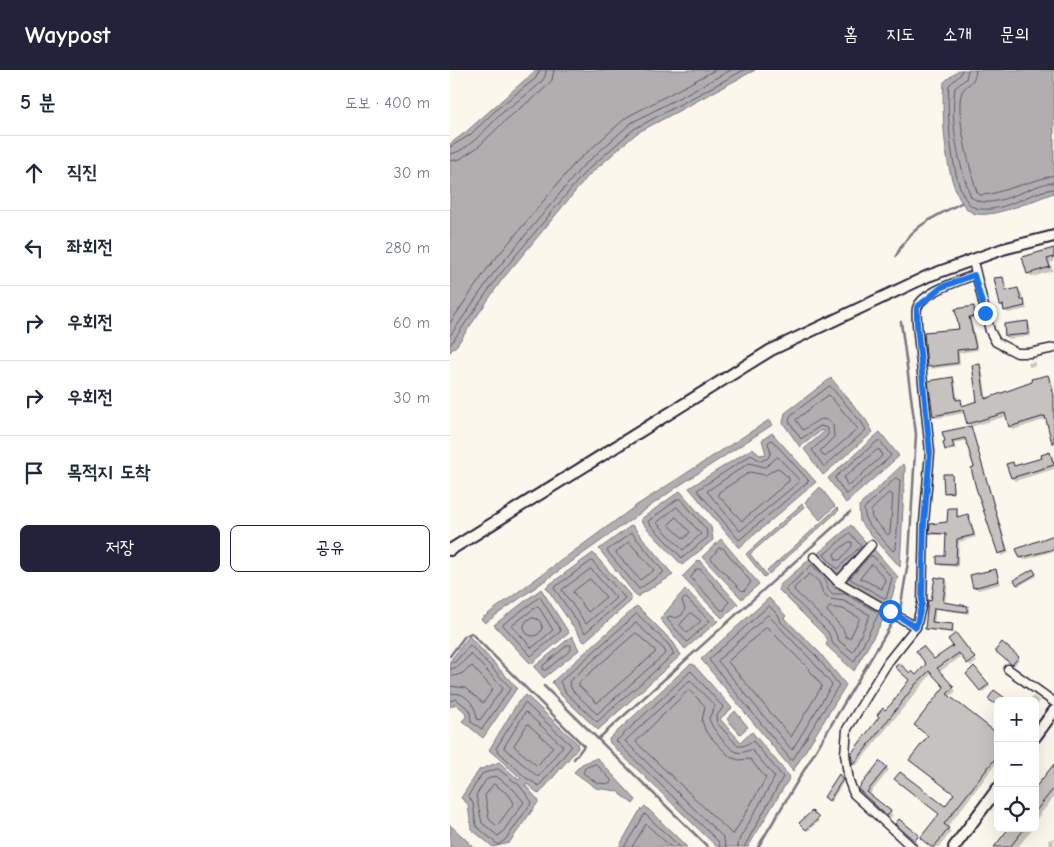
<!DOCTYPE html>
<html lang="ko">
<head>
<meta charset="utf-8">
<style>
	:root { --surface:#fff; --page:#f2f2f3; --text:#1f2937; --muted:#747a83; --line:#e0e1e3; --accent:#22223b }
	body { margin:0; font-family:"Comic Neue","Poor Story",sans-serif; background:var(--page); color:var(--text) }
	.controls { position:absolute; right:15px; bottom:15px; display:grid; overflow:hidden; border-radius:8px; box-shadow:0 5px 20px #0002 }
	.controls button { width:45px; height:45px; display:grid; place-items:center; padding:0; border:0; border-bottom:1px solid var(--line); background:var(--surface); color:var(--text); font:25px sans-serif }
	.stop { position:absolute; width:15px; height:15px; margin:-11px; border:4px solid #1a73e8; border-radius:50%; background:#fff }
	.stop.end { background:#1a73e8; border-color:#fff; box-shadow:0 1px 5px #0008 }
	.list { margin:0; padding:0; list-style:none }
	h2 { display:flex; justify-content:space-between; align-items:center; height:65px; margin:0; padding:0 20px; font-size:21px }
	h2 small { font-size:16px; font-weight:400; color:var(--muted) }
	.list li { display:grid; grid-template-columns:32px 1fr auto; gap:15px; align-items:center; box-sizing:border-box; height:75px; padding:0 20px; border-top:1px solid var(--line) }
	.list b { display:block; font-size:19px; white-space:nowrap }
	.list em { font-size:16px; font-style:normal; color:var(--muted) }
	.actions { display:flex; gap:10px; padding:15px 20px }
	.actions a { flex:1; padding:11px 0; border:1px solid var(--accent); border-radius:8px; text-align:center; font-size:18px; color:var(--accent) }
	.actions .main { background:var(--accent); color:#fff }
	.icon { flex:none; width:28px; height:28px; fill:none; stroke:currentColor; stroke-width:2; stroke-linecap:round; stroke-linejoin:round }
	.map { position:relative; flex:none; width:604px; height:777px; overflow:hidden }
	header { display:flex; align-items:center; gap:30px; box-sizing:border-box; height:70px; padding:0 25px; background:var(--accent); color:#fff }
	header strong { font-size:24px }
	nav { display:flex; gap:28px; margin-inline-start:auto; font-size:18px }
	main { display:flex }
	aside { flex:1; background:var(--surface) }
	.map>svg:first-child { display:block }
	.water { fill:#b1aeb0; stroke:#787681 }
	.shadow { fill:#0003 }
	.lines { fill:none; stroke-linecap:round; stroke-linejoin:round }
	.shore { stroke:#5b5a6a; stroke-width:1 }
	.stream { stroke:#787681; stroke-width:2.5 }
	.building { fill:#c6c2c0; stroke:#22223b }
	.street-casing { stroke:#22223b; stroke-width:11 }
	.secondary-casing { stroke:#22223b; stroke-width:14 }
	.street { stroke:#fbf7ec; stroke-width:8 }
	.secondary { stroke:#fbf7ec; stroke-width:10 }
	.route { stroke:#1a73e8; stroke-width:6 }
</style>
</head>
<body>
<header>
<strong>Waypost</strong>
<nav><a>홈</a><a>지도</a><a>소개</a><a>문의</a></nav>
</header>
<main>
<aside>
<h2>5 분<small>도보 · 400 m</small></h2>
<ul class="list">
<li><svg class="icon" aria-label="ahead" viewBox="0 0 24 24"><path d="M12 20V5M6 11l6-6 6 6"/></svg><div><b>직진</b></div><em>30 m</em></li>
<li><svg class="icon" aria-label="left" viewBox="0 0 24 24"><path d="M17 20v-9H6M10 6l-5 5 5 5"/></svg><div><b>좌회전</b></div><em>280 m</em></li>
<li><svg class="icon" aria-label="right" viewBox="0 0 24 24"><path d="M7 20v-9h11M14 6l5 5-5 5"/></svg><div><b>우회전</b></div><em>60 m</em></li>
<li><svg class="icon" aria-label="right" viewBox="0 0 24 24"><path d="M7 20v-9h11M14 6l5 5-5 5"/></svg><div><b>우회전</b></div><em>30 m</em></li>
<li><svg class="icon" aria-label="arrive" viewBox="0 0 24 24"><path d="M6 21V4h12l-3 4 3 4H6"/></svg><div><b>목적지 도착</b></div></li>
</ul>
<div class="actions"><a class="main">저장</a><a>공유</a></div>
</aside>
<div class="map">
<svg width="604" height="777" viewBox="0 0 604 777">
	<rect width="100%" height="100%" fill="#fbf7ec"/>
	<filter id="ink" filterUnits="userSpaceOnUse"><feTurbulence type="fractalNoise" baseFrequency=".02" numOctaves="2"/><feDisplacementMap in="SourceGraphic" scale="10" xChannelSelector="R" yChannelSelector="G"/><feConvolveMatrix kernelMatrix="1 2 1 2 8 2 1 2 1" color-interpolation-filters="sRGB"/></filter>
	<g filter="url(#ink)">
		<g class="water">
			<polygon points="86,0 305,0 187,63 138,106 51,211 7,275 0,282 0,74 17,61"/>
			<path d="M509 0H604V123C586 129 540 150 523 143 494 130 491 40 494 12Z"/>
			<polygon points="381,308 416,350 423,362 373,405 354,379 375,361 372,360 350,377 333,353 335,343"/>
			<polygon points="319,350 322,355 230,415 35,553 31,549 187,435"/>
			<polygon points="430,362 449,386 396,433 378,408"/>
			<polygon points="322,363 366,412 290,477 288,477 239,418 303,378 309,385 316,384 312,370"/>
			<polygon points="453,394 455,397 450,497 410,452 409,436"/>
			<polygon points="370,417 385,436 370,450 355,432"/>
			<polygon points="230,421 261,457 263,470 232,495 192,453 191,449"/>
			<polygon points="352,434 354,437 300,484 317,505 314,507 296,484"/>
			<polygon points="387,438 389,440 319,504 317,501"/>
			<polygon points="182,455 223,505 187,527 149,479"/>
			<polygon points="401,455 419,476 390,506 385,505 366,485"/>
			<polygon points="271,469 309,514 292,529 252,487"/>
			<polygon points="422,477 448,507 439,536 396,514 393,507"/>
			<polygon points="143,483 180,525 181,531 134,572 96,517"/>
			<polygon points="362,487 382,509 383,517 387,520 394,518 437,543 404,601 376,575 378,570 374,565 329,520 329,516"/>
			<polygon points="249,490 288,534 272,548 232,507"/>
			<polygon points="91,519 119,563 81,594 44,555"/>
			<polygon points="235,519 268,551 235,579 210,549"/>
			<polygon points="319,528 336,546 334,548 369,582 396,615 343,701 251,589"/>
			<polygon points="187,536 223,572 231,585 148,660 111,625 102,612"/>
			<polygon points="19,566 67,618 33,668 12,651 16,647 15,642 6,634 0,637 0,591"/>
			<polygon points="122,566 129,580 94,608 84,597"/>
			<polygon points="243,594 282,638 270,649 291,672 302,662 340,707 298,777 267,777 160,673 159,669 239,595"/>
			<polygon points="76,625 127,673 128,678 89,724 77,714 75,715 89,731 59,773 43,777 21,759 18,734 11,728 29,700 49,692 69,710 71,708 39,680 68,632"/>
			<polygon points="285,641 298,657 290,664 277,649"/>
			<polygon points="147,688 186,730 183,734 167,721 146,718 124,702 132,694"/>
			<polygon points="195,736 237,777 169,777 189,742"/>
			<polygon points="0,755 24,777 0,777"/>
		</g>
		<g class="shadow">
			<polygon points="604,179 604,192 600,193 603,201 582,207 578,203 574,188"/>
			<polygon points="552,208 558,222 568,220 571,222 577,239 558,243 556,240 551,235"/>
			<polygon points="524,238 528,249 521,249 528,280 509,283 510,295 481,299 478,296 510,260"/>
			<polygon points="577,253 580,256 581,266 559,269 556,266"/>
			<polygon points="585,292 585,296 579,297 578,293"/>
			<polygon points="529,295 532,298 537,329 598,306 601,309 604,318 604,372 597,349 563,360 557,346 521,357 515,343 487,348 484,345 502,308 505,311 508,331 511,330 514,336 529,332"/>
			<polygon points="520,357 559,483 551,486 517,370 504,374 506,379 498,381 496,379 494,363"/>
			<polygon points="600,383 604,390 604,399 565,411 562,408 558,395 562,393 566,397 593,389"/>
			<polygon points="502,405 504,424 497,424 495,422"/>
			<polygon points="506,440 509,447 518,445 520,447 526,467 509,472 508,497 491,496 488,494 496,487 497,465 483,465 481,462 498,454"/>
			<polygon points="604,467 604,481 574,490 571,488 568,479"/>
			<polygon points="583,500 587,506 569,516 566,511"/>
			<polygon points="546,501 551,514 528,520 525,517"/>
			<polygon points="495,510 498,512 495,534 519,539 519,544 486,539 484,554 503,556 504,563 478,560 476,558 482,532"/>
			<polygon points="509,568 527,592 521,596 512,586 489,602 506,621 499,627 548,666 548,691 497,758 501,762 489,777 483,777 495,738 505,725 479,667 495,617 482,603 406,696 403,693 435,641 461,610 460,605 466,607 505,577"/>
			<polygon points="552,574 569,590 564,596 546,580"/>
			<polygon points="524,598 540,616 533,622 517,604"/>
			<polygon points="583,626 590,631 585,637 585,631 579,631"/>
			<polygon points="431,693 439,700 419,725 443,745 440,748 410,719"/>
			<polygon points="604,696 604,727 585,751 585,720"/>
			<polygon points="389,706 394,711 381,732 377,729"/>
			<polygon points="362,743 369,751 358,761 351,753"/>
			<polygon points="561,758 583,758 568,777 547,777"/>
			<polygon points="604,768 604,777 600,777 598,770"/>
		</g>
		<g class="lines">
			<g class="shore">
				<path d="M512 0 510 5 499 15C496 37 501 132 526 138 552 145 579 121 604 119"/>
				<path d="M518 0 516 9 505 18C500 55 508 92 521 127 541 144 580 114 604 112"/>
				<path d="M526 0C525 15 516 13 512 22 504 40 521 103 527 122L530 125 541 124 604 105"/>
				<polyline points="0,77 20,65 48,38 85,9 90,0"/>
				<path d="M0 84C18 82 39 55 52 43 65 32 81 23 92 11 95 7 96 5 96 0"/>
				<polyline points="0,91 10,89 28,77 57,49 94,19 102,10 104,0"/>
				<polyline points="0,253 37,199 125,93 177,47 265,0"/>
				<polyline points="0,266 43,204 131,98 181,53 281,0"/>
				<polyline points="0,275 47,208 135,102 184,59 294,0"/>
				<polygon points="380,316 412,353 416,360 374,397 362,380 378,365 378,358 370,356 351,369 339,351 341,345"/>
				<path d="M379 325 408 359 375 387 370 381 384 367 383 354C371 343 364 354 353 360L346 350Z"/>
				<polygon points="322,370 359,411 289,470 247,420 301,385 311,391 318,388 321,382 318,373"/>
				<polygon points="428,371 431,372 441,386 396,425 385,408"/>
				<polygon points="427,380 430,380 432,386 400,415 397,415 394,408"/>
				<polygon points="328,387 350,411 290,461 257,421 299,393 315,397"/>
				<polygon points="328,398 339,408 339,411 292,451 268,425 269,422 300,402 315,405"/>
				<polygon points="446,408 450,410 446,479 443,481 416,451 414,439"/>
				<polygon points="439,423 443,425 440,463 438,465 422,448 421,441"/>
				<polygon points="228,429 231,429 256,459 258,467 232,488 198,452"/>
				<polygon points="227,437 251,464 233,480 207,453"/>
				<polygon points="226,447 240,462 234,469 219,455"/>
				<polygon points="182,463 214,502 189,519 157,481"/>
				<polygon points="400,463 411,476 387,499 374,485"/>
				<polygon points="179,472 204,500 190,510 166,483"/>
				<polygon points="399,472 402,472 402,476 390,490 386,490 384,484"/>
				<polygon points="269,478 273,478 301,512 294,521 291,520 261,489"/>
				<polygon points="420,486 423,486 442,508 436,529 400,509"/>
				<polygon points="142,491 175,528 135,563 104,518"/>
				<polygon points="362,495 376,510 378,519 383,524 395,524 429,543 404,592 383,574 378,562 335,520"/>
				<polygon points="423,495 435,509 432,519 410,508 420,496"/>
				<polygon points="141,499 166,528 136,554 112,520"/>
				<polygon points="247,499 250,499 279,532 274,540 271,540 241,508"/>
				<polygon points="360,504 369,512 373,523 380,529 394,531 420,545 403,582 389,571 383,558 344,520 345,517"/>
				<polygon points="140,509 156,527 138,542 123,522"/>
				<polygon points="90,527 111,561 81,586 53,555"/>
				<polygon points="236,528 260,551 237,572 217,549 219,546 226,548 232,545 235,539 232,531"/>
				<polygon points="88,536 103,560 82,578 62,556"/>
				<polygon points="319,536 329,546 331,552 367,587 389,615 342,691 259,590"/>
				<polygon points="380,537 393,539 410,548 400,568 396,567 393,559 377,541"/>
				<polygon points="241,543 251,551 237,563 230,555"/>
				<polygon points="187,544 219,575 224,584 147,652 116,623 110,612"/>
				<polygon points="318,545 363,592 382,615 342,680 268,591"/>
				<circle cx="83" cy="557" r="9"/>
				<polygon points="186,553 214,579 216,583 147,644 122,620 119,612"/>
				<polygon points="317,557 358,598 372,616 341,667 278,592"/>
				<polygon points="186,563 205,580 205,583 147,633 129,616 129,613"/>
				<polygon points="118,575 121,575 121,580 96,600 93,600 93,596"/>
				<polyline points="0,593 5,592 20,575 61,618 32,659 21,652 20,640 6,629 0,631"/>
				<path d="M0 599 8 597 21 584 53 618 30 650 27 649C26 635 15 620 0 624"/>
				<polyline points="0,607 11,604 22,596 43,619 33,633 15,618 0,616"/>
				<polygon points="239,620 255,636 252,651 256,662 280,687 289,690 300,689 316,708 283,765 186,672"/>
				<polygon points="75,633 122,676 89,716 76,708 46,679"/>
				<polygon points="76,642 113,676 88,707 54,678"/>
				<polygon points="78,654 103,677 87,696 64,676"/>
				<polygon points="146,694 161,710 161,714 147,713 133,703 135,698"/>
				<polygon points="48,699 69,715 82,732 56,769 48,775 26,756 23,733 18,726 32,704"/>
				<polygon points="46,706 64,720 74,732 52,763 48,766 32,753 26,725 36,710"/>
				<polygon points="44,714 59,725 64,733 47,756 39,749 35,726"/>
				<polyline points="174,777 195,744 230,777"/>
				<polyline points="182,777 196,754 221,777"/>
				<polyline points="270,777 268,771 166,671 241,601 273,637 266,647 267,653 288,676 293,676 303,671 333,707 294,777"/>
				<path d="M276 777 273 767 175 671 240 610 265 636 259 648C260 656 278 679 287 682 292 684 297 680 302 680L325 707 289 770 288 777"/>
			</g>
			<g class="stream">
				<path d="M446 186C461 156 482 148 511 133"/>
				<polyline points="0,586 15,566 21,563 134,676 124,689"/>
				<polyline points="94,616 258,777"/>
				<polyline points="148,669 400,442"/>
				<polyline points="308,777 450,540 459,486 466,364 451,252"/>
			</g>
		</g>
		<g class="building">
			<polygon points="604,178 604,187 597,189 600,197 577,204 572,187"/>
			<polygon points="553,207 556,221 568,218 571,230 574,230 575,236 554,241 553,235 550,235 544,208"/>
			<polygon points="524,236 525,246 519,247 526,278 507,280 508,293 477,297 474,262 509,259 505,239"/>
			<polygon points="578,251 579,264 555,266 554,254"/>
			<polygon points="530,294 535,329 582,312 581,309 598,305 604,326 604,373 602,373 595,346 559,357 555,343 517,354 513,340 483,346 478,311 503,307 506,330 511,329 512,336 527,331 522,295"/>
			<polygon points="521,356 557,481 548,484 526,418 521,398 524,397 515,368 502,371 504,377 495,380 493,372 495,371 492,362"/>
			<polygon points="600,382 604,395 561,408 556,394 563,392 564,396 592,388 591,385"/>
			<polygon points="493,404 502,404 503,422 494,423"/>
			<polygon points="498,438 507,438 507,447 518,444 524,465 507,469 506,495 487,494 487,486 495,486 496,464 479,463 480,454 497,452"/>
			<polygon points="604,465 604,479 570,488 566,479"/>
			<polygon points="546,499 549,511 523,518 520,505"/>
			<polygon points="583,499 586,504 567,515 564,510"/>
			<polygon points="485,507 496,509 493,532 518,536 517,542 484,538 482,552 503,554 502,562 475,559 478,530 481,531"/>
			<polygon points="506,563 525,588 517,594 509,583 487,598 504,617 497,624 548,664 548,685 494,754 499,758 484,777 481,777 470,768 489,744 444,709 450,702 495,736 504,724 459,690 478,666 464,655 494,617 479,601 465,615 403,695 401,684 429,647 427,645 433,638 435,640 442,633 459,610 445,597 449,593 460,603 462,601 466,605 476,594 466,581 473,576 484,589 503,576 498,569"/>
			<polygon points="552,572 569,587 562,595 545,581"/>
			<polygon points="524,596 539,614 530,621 516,604"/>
			<polygon points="544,620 559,631 548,631 548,636 538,629"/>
			<polygon points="430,691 437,697 417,722 441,741 437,746 408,719"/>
			<polygon points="604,694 604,718 585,742 585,718"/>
			<polygon points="389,704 393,709 379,731 374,727"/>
			<polygon points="362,741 369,748 356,760 349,753"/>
			<polygon points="449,749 469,765 465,771 445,754"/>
			<polygon points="559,758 575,758 560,777 544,777"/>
		</g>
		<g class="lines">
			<defs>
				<g id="street">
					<polyline points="523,191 540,261 546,272 567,283 580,283 604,278"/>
					<polyline points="364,487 388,512 466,557"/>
					<polyline points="388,512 421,475"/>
					<polyline points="558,599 604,632"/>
					<path d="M462 777 404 724 399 711 395 684 397 659 438 592 466 557 472 533 474 453 480 382 467 254C467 250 466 243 467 238 472 222 510 211 524 205"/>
				</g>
				<g id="secondary">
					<polyline points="0,480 321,280 478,206 553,179 604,166"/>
					<polyline points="585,667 604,641"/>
					<polyline points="504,777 548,718"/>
				</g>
			</defs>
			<use href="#street" class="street-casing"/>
			<use href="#secondary" class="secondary-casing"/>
			<use href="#street" class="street"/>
			<use href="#secondary" class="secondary"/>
		</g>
	</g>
	<g class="lines" filter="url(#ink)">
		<polyline class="route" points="440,541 466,557 472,533 474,453 480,382 467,254 467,237 492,217 524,205 535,243"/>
	</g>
</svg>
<div class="controls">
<button>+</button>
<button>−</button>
<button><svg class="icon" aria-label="locate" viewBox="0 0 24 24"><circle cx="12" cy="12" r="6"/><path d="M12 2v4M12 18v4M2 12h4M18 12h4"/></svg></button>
</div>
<div class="stop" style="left:440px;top:541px"></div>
<div class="stop end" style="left:535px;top:243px"></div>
</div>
</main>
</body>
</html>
